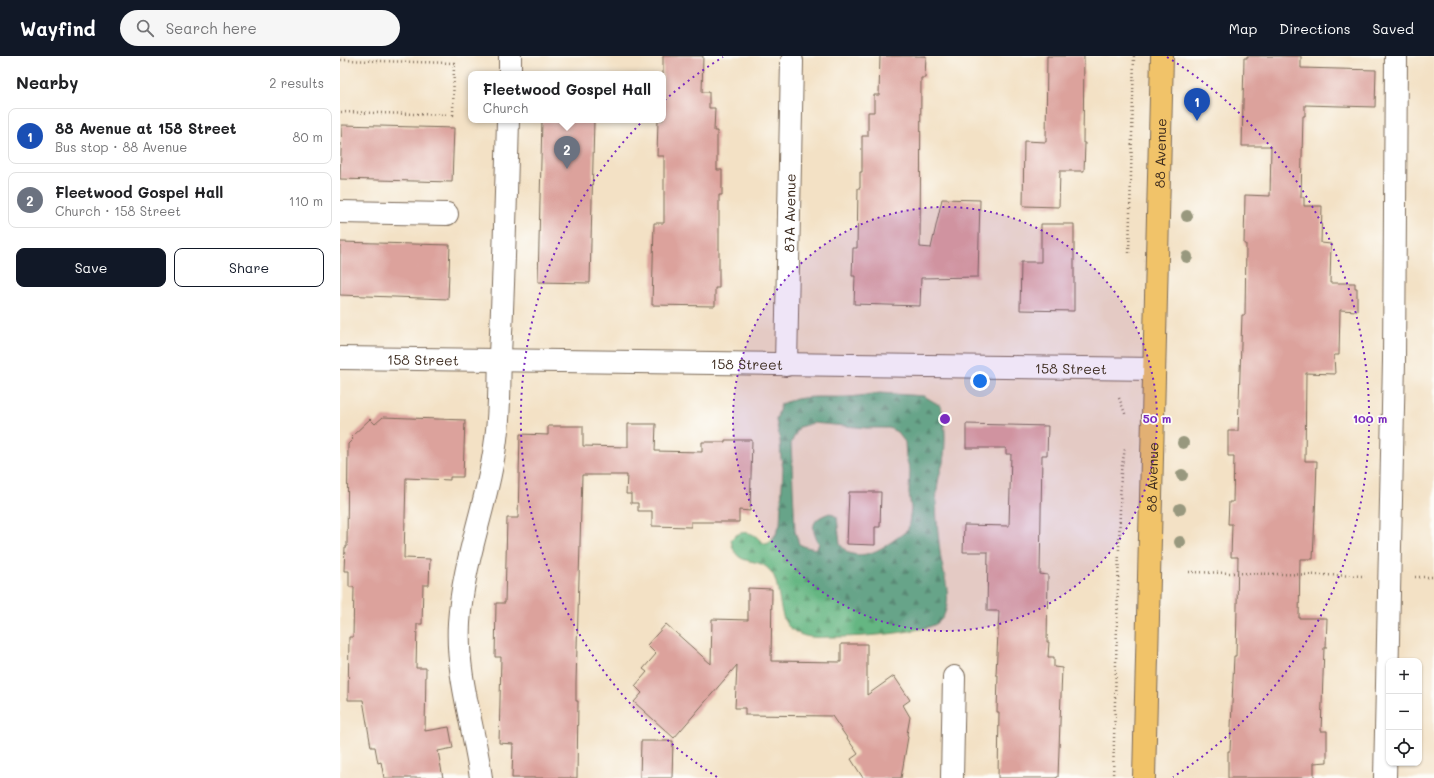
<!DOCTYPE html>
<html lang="en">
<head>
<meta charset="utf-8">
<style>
	:root { --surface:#fff; --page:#f6f6f6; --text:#202124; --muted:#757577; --line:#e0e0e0; --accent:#111827 }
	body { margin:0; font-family:Mali,sans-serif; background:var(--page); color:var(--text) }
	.controls { position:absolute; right:12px; bottom:12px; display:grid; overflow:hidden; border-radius:8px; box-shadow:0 1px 3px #0004 }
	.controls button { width:36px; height:36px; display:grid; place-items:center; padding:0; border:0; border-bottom:1px solid var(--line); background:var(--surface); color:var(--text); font:20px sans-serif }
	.you { position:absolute; left:640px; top:325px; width:14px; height:14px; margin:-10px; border:3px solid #fff; border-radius:50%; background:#1a73e8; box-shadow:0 0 0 6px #1a73e833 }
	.badge { display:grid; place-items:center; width:26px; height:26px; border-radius:50%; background:var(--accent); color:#fff; font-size:13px; font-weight:700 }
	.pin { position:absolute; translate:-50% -33px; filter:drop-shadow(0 1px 2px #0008) }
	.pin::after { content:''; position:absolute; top:21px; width:14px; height:12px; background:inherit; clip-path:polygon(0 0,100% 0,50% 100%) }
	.popup { position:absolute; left:128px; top:15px; width:198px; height:52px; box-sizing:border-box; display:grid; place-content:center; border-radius:8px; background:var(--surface); filter:drop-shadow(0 1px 3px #0005); font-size:13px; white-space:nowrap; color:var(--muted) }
	.popup b { font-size:15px; color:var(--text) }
	.popup::after { content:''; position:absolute; left:50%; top:100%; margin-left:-8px; border:8px solid transparent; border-top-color:var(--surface) }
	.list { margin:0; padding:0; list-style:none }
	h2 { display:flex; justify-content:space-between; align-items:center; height:52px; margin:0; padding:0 16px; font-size:17px }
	h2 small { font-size:13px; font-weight:400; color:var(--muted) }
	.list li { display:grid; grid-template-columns:26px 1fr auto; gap:12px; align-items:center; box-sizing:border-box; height:56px; margin:0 8px 8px; padding:0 8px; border:1px solid var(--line); border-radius:8px }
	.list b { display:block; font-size:15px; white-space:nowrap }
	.list p { margin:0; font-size:13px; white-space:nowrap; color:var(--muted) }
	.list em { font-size:13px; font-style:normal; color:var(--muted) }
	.actions { display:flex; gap:8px; padding:12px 16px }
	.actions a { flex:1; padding:9px 0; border:1px solid var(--accent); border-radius:8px; text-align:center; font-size:14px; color:var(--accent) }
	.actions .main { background:var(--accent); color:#fff }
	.icon { flex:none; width:22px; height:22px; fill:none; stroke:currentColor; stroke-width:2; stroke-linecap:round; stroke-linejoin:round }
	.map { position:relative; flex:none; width:1094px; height:722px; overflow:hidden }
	header { display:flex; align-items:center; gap:24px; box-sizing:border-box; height:56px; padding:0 20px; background:var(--accent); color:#fff }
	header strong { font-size:19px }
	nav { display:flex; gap:22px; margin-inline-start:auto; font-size:14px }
	.search { width:280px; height:36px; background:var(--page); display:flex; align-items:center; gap:10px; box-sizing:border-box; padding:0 14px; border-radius:22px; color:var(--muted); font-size:15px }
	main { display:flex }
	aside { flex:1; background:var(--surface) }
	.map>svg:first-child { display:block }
	.forest { fill:url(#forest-firs); stroke:#507050; fill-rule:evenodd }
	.building { fill:#dca29c }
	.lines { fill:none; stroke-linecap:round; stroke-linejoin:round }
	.minor-casing { stroke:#7b6a58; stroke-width:24 }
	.major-casing { stroke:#7b6a58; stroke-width:24 }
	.path { stroke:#7b6a58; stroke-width:2.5; stroke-dasharray:1 3; stroke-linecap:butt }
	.minor { stroke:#fff; stroke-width:22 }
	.major { stroke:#f1c369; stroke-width:22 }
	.tree { fill:#98987e }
	.ring { fill:none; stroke:#7b2cbf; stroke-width:2; stroke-dasharray:2 4 }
	.labels { text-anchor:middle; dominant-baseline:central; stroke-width:3.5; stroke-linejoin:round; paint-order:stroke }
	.street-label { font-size:14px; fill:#3b2a1e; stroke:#fdfcf7 }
	.centre { fill:#7b2cbf; stroke:#fdfcf7; stroke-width:2 }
	.ring-label { font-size:12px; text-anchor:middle; font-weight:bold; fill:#7b2cbf; stroke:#fdfcf7; stroke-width:3.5; stroke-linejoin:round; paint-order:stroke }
</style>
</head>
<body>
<header>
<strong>Wayfind</strong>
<div class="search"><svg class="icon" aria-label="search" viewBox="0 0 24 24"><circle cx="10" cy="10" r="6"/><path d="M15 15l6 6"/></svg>Search here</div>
<nav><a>Map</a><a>Directions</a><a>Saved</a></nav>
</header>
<main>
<aside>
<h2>Nearby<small>2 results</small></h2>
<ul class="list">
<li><span class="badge" style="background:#1a4fb4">1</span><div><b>88 Avenue at 158 Street</b><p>Bus stop · 88 Avenue</p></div><em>80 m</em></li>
<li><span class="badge" style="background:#6b7280">2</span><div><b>Fleetwood Gospel Hall</b><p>Church · 158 Street</p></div><em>110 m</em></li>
</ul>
<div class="actions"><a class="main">Save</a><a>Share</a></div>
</aside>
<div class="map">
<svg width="1094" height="722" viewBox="0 0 1094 722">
	<defs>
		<pattern id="forest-firs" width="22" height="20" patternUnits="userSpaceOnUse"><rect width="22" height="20" fill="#65b682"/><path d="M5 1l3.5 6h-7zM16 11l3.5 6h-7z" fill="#54946a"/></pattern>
	</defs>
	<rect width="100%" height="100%" fill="#fdfcf7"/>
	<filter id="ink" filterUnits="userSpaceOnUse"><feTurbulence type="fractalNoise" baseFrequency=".025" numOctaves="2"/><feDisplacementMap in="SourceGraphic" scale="8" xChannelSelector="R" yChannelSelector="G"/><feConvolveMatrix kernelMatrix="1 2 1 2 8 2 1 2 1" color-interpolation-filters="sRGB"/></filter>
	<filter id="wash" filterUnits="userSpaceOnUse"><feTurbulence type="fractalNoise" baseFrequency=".012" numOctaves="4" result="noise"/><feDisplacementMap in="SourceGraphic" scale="16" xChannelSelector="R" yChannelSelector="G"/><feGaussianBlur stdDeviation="0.9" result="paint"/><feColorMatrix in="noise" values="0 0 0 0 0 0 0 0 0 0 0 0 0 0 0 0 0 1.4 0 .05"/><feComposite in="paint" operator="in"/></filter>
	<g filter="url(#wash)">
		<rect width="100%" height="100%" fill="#f3e1c5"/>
		<path class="forest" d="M540 337 584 340 601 350C606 369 606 387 603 407 601 413 599 420 598 427 594 450 598 474 600 496 602 516 613 539 604 559 603 562 599 566 596 568 589 572 578 573 570 575 544 579 518 581 492 581 485 581 478 582 471 581 462 580 456 577 449 571 438 561 441 530 432 517 418 497 396 515 391 484 396 477 405 474 414 479 419 482 421 487 427 488L431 485 436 478 440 468 443 412 441 402 440 384 436 364 441 348C464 338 483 342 506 341 517 341 529 338 540 337ZM473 367 527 372H549L557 376 565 386 566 401 570 415 569 436 571 453 568 474C552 485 530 505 509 497 506 495 502 491 500 488L497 461 490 457C471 463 470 471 479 488L476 493 466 491 459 488 455 475 451 387 459 371Z"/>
		<g id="blocks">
			<g class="building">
				<polygon points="323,0 363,0 362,36 369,36 369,52 375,52 374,75 377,75 377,114 382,114 382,139 379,139 379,232 375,232 375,250 312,249 314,167 324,167 324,100 317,100 318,64 323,64"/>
				<polygon points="540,0 586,0 585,22 581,22 580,191 591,192 602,143 640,144 638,221 581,222 580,250 514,248 515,220 512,220 513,192 517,192 518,132 520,132 520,116 522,116 522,80 528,80 528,56 534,56 534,39 539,39"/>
				<polygon points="707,0 744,0 743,87 745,87 744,115 720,115 719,151 683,150 684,85 706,86"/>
				<polygon points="907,0 961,0 961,12 1036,14 1035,51 965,49 965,60 963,60 961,141 964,141 964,150 982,150 981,187 991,188 990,227 1015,227 1015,232 1017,232 1017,255 1000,254 999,299 994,299 995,318 966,317 965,405 977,405 976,436 973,503 960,503 959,562 987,562 986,592 984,592 981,675 987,675 987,706 974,707 974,722 888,722 888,695 890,695 894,600 896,600 898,501 891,501 892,468 888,468 889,446 893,446 894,400 888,400 888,375 898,375 902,259 905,259 906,188 904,188 905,139 930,140 931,90 902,90 904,2 907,2"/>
				<polygon points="202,64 254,64 250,227 198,226"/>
				<polygon points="2,69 114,72 112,126 0,123"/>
				<polygon points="701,168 734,168 734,255 680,254 681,206 701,206"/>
				<polygon points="0,186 110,189 108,243 0,239"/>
				<polygon points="43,361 125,364 123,421 110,421 110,424 66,422 64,502 90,503 89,529 83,529 82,568 77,568 76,612 86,612 85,675 109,671 113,692 98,695 103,722 44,722 41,706 38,707 35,691 31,691 23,644 8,644 9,581 13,581 14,531 9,531 9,515 4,515 5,491 7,491 8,388 13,383 11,381 30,363 35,368"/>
				<polygon points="288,368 316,368 315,395 362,396 362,386 385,386 385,384 412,384 410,455 399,454 399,466 351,466 351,471 312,470 312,455 298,455 298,447 291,447 291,438 286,438 287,419 242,419 236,626 236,645 238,645 237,722 172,722 173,688 159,687 161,601 155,601 156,547 165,547 167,462 178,462 180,378 208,379 208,370 243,370 243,390 288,391"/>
				<polygon points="626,368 708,370 707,399 702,399 700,518 708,519 707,586 709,586 708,601 714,601 714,611 722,612 718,721 715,722 658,722 659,656 657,656 658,619 656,619 659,555 647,555 648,496 623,496 624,469 669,470 671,398 666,398 666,392 626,392"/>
				<polygon points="509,436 541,436 540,471 535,471 535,489 507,488"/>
				<polygon points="408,532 432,533 431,605 501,606 501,588 527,588 527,639 554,620 570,644 563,649 570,661 567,678 568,681 561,722 523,722 511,703 518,698 492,660 405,659 405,652 395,652 397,609 334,682 294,646 302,637 295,630 307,616 303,613 316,598 307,589 326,568 371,608 372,563 408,564"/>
				<polygon points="301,685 333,685 332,722 300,722"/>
			</g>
		</g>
	</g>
	<g filter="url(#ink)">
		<use href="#blocks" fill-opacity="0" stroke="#7b6a58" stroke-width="1"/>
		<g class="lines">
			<defs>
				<g id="minor">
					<polyline points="170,18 170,0"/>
					<polyline points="0,156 107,158"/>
					<path id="s1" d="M0 302 814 313"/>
					<path id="s2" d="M446 309 452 5"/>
					<path d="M141 722C134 670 116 620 119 567 123 501 151 440 157 374 160 349 159 323 160 298 164 220 166 142 168 64"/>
					<polyline points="612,722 614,621"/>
					<polyline points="1045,722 1054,305 1056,0"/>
				</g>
				<g id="major">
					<path id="s3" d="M804 722 822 0"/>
				</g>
			</defs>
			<use href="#minor" class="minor-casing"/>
			<use href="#major" class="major-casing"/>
			<g class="path">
				<polyline points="1,56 113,59 114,7 1,4"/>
				<polyline points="789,197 794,0"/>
				<polyline points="779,342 786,360"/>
				<polyline points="849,516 1025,520"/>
				<polyline points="1075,521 1094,521"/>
				<polyline points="773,722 781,415 785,393"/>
			</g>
			<use href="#minor" class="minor"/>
			<use href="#major" class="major"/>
		</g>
		<g class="tree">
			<circle cx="847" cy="160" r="6"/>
			<circle cx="847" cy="201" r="6"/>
			<circle cx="843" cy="387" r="6"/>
			<circle cx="842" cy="419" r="6"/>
			<circle cx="840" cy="453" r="6"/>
			<circle cx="840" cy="486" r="6"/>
		</g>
	</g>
	<circle cx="605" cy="363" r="212" fill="#7b2cbf" fill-opacity=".12"/>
	<g class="ring">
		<circle cx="605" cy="363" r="212"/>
		<path d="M377 721A425 425 0 0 1 383 1M827 1A425 425 0 0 1 833 721"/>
	</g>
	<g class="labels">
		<g class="street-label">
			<text stroke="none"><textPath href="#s3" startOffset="625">88 Avenue</textPath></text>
			<text stroke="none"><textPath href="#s2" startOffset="152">87A Avenue</textPath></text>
			<text stroke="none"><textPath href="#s1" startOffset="83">158 Street</textPath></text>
			<text stroke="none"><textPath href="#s1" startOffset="407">158 Street</textPath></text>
			<text stroke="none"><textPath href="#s1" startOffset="731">158 Street</textPath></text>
			<text stroke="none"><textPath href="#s3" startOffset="301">88 Avenue</textPath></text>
		</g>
	</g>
	<circle cx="605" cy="363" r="6" class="centre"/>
	<g class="ring-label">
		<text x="817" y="367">50 m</text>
		<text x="1030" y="367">100 m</text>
	</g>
</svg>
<div class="controls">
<button>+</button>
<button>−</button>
<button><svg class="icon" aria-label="locate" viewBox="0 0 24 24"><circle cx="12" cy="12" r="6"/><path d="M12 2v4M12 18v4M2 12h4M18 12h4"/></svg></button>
</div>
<div class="you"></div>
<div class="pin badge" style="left:857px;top:65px;background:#1a4fb4">1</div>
<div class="pin badge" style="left:227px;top:113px;background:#6b7280">2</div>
<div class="popup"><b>Fleetwood Gospel Hall</b>Church</div>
</div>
</main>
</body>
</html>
